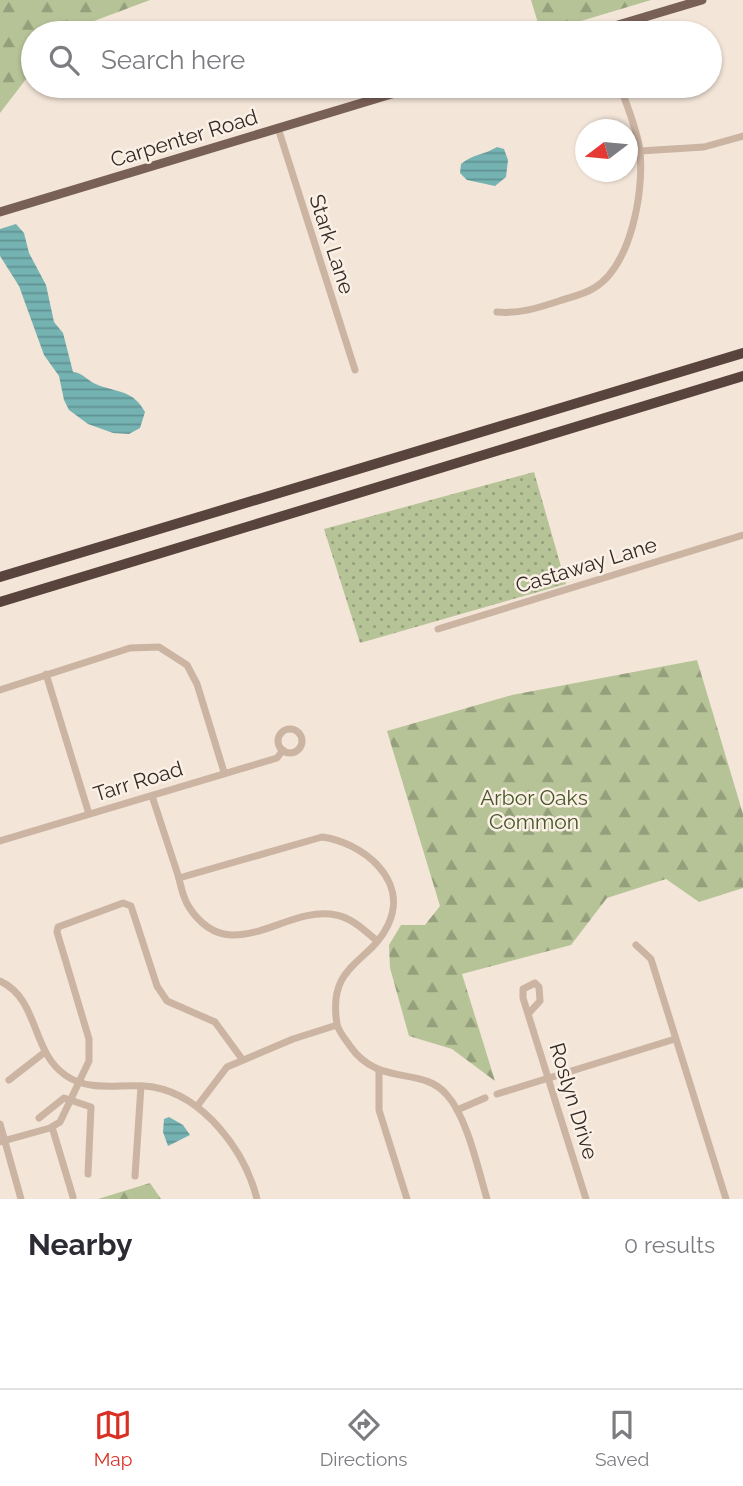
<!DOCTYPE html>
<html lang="en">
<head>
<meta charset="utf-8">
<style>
	:root { --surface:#fff; --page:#f2f2f3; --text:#2b2b33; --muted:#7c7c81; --line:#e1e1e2; --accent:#d93025 }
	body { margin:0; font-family:Raleway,sans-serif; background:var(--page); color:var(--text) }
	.compass { position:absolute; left:575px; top:119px; width:63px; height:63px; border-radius:50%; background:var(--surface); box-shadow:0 2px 5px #0004; rotate:254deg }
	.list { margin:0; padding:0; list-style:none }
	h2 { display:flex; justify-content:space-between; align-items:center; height:91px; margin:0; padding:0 28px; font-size:30px }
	h2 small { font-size:23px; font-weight:400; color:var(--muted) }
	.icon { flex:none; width:38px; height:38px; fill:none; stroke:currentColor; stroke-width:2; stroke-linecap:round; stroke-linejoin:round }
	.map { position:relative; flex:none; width:743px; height:1199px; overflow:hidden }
	.search { position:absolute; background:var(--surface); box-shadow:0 2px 5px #0004; left:21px; right:21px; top:21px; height:77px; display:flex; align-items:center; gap:18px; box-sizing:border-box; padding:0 24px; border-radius:38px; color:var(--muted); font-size:26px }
	.sheet { height:189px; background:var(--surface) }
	nav { display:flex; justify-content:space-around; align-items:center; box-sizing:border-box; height:98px; border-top:2px solid var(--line); background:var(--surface); font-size:19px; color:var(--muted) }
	nav a { display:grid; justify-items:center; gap:4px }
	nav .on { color:var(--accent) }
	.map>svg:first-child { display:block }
	.grass { fill:url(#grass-dots) }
	.forest { fill:url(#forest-firs) }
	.water { fill:url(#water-rules) }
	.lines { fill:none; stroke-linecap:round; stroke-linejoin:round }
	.minor { stroke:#ccb4a3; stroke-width:7 }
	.major { stroke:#796056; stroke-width:9 }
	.highway { stroke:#58443c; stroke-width:10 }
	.labels { text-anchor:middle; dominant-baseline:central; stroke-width:5; stroke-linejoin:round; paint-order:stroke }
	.street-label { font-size:21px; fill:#362a26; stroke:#faf0e5 }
	.park-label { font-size:21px; fill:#475628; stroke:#faf0e5 }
</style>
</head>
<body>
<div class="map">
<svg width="743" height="1199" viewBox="0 0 743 1199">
	<defs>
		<pattern id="grass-dots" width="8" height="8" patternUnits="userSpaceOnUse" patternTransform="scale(1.75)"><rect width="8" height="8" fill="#b6c397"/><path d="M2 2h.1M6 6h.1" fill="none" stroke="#959f7b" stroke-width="1.8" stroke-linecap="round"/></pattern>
		<pattern id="forest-firs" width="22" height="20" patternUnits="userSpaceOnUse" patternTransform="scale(1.75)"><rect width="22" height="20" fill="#b6c397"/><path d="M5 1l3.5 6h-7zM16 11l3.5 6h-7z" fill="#959f7b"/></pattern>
		<pattern id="water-rules" width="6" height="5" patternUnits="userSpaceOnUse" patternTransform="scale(1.75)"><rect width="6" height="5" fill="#75b2b2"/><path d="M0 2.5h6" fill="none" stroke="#619191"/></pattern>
	</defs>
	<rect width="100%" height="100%" fill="#f3e5d8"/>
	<polygon class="grass" points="534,472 566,584 360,643 324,529"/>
	<g class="forest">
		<polygon points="0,0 150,0 62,33 33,33 33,70 0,113"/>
		<polygon points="531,0 651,0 541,33"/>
		<polygon points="697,660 743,814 743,888 699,902 666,879 607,898 571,945 462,974 495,1081 452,1049 409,1036 390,968 389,945 401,925 425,925 440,906 387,731 512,695"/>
		<polygon points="150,1183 161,1199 98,1199"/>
	</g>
	<g class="water">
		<path d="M497 147 504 149 508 160 506 177 495 186 467 180 460 173 461 164C473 154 484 155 497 147Z"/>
		<path d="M16 224 24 233 29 253 46 285 54 322 63 333 73 372C84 373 88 382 98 385 119 393 133 390 145 412L140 428 129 434 113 433 88 424 69 410 64 400 59 376 44 355 19 286 0 256V229Z"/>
		<polygon points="169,1117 183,1125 190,1135 168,1146 163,1132 164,1119"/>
	</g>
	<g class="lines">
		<g class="minor">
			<polyline points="278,128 355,370"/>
			<polyline points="640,151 704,147 743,136"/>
			<path d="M497 312C519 314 538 308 559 301 570 297 583 295 594 288 631 266 644 192 640 152 638 131 627 106 620 86"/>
			<polyline points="438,629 743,535"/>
			<polyline points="46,674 89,814"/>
			<polyline points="0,690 130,648 159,647 187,665 197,684 224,772"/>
			<circle cx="290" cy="741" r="12"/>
			<path d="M152 796C160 821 169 847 177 872 181 884 182 897 189 907 230 971 286 904 336 915 352 918 364 930 376 940"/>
			<polyline points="0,841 277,758 283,750"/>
			<path d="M179 878 322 837C361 842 410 879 388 925 370 964 327 963 337 1024 338 1031 346 1040 350 1046 379 1088 422 1065 447 1095 467 1117 478 1169 487 1199"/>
			<polyline points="636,945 651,959 726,1199"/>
			<path d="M0 981C39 999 31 1051 65 1075 92 1094 123 1082 153 1087 204 1096 245 1151 257 1199"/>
			<polyline points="529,1013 540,1001 539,987 535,983 523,989 523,998 586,1199"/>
			<polyline points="379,1072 379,1110 407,1199"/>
			<polyline points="9,1080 45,1052"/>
			<polyline points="497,1094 675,1039"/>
			<polyline points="198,1105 227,1067 293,1039 337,1025"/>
			<polyline points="457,1110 485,1098"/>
			<polyline points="39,1118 64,1098 91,1107 88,1174"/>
			<polyline points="0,1124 21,1199"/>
			<polyline points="52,1127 73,1197"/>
			<polyline points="0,1142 50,1128 60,1122 89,1061 89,1039 57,932 58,927 123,903 131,906 157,986 167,1001 215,1022 242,1059"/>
			<polyline points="135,1176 141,1086"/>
		</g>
		<g class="major">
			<polyline points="591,33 702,0"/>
			<polyline points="0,212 418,86"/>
		</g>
		<g class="highway">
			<polyline points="0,577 743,353"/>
			<polyline points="0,602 743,376"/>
		</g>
	</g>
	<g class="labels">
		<g class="street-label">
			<text transform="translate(184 138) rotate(-17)">Carpenter Road</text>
			<text transform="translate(332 244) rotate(72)">Stark Lane</text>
			<text transform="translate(586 565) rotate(-17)">Castaway Lane</text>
			<text transform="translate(138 781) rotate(-17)">Tarr Road</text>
			<text transform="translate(574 1101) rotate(73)">Roslyn Drive</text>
		</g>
		<g class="park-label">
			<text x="534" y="797">Arbor Oaks<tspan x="534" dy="24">Common</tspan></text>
		</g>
	</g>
</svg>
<svg class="compass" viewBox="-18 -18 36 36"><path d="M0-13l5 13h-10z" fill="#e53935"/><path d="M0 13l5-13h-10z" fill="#7c7c81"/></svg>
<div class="search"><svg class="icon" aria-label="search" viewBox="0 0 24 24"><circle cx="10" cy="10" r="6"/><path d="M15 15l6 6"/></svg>Search here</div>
</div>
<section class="sheet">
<h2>Nearby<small>0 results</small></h2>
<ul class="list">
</ul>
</section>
<nav>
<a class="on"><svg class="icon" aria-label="map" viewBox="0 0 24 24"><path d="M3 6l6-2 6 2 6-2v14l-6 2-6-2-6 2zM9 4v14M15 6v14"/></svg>Map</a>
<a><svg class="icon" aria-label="directions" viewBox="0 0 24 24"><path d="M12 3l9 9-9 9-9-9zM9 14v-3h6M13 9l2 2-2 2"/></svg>Directions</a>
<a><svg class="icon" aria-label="saved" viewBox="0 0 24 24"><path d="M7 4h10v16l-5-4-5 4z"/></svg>Saved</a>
</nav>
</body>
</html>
